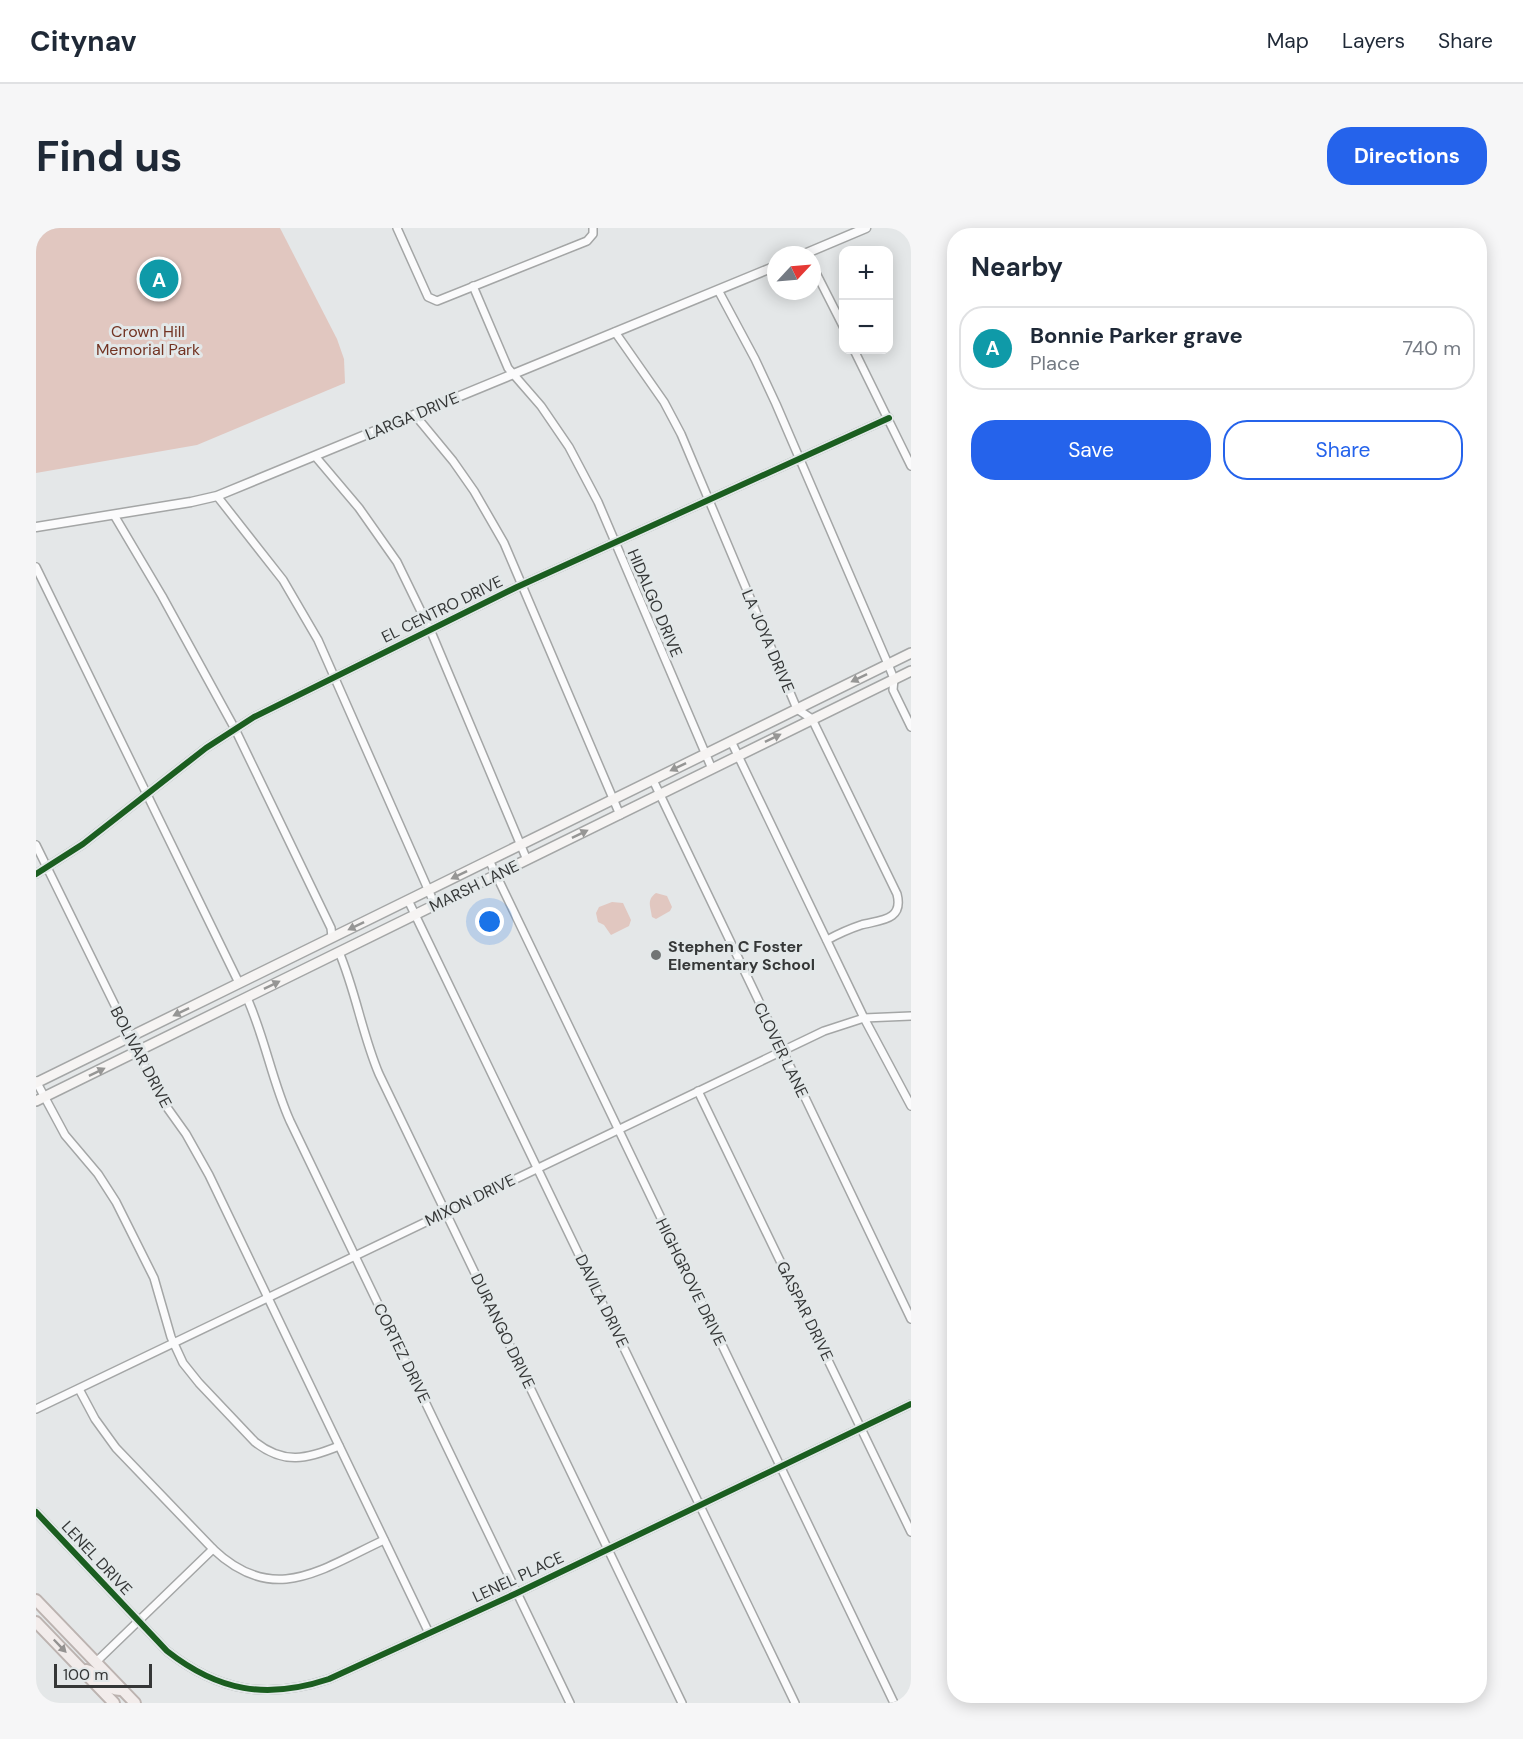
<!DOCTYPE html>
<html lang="en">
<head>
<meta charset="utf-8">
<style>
	:root { --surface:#fff; --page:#f6f6f7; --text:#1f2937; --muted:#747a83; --line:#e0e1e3; --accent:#2563eb }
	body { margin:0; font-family:"DM Sans",sans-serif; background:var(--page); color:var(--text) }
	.controls { position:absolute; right:18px; top:18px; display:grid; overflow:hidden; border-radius:12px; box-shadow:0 3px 15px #0003 }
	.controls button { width:54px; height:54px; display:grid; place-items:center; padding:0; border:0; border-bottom:2px solid var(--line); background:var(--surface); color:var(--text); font:30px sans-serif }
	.compass { position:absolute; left:731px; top:18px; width:54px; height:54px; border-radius:50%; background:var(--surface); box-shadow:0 3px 15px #0003; rotate:64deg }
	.scale { position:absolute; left:18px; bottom:15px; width:98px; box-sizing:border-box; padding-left:6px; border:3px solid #353737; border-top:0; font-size:16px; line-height:21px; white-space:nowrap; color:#353737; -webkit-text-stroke:4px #e3e8e9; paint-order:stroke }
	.you { position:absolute; left:454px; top:694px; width:21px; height:21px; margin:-15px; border:4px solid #fff; border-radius:50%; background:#1a73e8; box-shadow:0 0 0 9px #1a73e833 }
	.badge { display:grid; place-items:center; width:39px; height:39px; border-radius:50%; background:var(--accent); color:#fff; font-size:20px; font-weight:700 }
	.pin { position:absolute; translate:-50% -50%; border:3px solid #fff; box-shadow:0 2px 6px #0006 }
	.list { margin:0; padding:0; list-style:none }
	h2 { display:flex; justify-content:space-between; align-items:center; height:78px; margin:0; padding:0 24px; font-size:26px }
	h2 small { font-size:20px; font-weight:400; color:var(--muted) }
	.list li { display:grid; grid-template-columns:39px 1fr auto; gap:18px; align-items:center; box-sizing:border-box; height:84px; margin:0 12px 12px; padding:0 12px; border:2px solid var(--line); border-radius:24px }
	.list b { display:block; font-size:22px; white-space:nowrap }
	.list p { margin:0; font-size:20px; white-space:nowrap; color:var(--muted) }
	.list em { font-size:20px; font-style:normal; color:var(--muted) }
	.actions { display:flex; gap:12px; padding:18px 24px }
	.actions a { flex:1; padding:14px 0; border:2px solid var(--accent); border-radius:24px; text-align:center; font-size:21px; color:var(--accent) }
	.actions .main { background:var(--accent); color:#fff }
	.map { position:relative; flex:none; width:875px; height:1475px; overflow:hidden; border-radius:24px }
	header { display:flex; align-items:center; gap:36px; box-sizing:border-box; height:84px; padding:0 30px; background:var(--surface); border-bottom:2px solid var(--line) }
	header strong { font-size:28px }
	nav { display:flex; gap:33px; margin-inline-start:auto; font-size:21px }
	.intro { display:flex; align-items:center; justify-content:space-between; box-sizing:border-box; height:144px; padding:0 36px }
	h1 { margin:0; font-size:42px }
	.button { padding:15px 27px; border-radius:24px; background:var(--accent); color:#fff; font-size:21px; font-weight:700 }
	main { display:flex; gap:36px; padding:0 36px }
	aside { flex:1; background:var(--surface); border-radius:24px; box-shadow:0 3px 15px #0003 }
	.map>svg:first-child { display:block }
	.green { fill:#e1c7c0 }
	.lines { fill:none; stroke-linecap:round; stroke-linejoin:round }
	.minor-casing { stroke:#a4a6a6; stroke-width:10 }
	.tertiary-casing { stroke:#a4a6a6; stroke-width:11 }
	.secondary-casing { stroke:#a4a6a6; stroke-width:12 }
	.primary-casing { stroke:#bcb3b0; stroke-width:14 }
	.minor { stroke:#fbfbfc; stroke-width:7 }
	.tertiary { stroke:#fbfbfc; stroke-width:8 }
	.secondary { stroke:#f6f4f3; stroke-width:9 }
	.primary { stroke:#f2eceb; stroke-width:10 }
	.cycleway-casing { stroke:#e3e8e9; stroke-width:10 }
	.cycleway { stroke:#1b5e20; stroke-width:6 }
	.oneway { fill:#969695 }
	.oneway2 { fill:#949291 }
	.poi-dot { fill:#727575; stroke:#e3e8e9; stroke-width:2 }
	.labels { text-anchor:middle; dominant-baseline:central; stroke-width:6; stroke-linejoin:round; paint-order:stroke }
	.park-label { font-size:16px; fill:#723322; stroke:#e3e8e9 }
	.street-label { font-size:16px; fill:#353737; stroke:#e3e8e9 }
	.poi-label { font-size:16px; font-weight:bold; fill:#353737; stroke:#e3e8e9; text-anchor:start }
</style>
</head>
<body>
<header>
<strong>Citynav</strong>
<nav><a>Map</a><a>Layers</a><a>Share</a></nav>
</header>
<div class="intro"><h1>Find us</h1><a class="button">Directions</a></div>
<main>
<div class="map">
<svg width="875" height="1475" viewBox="0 0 875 1475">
	<rect width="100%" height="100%" fill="#e4e7e8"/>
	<g class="green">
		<polygon points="12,0 244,0 301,111 308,131 309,155 161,217 0,245 0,6"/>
		<path d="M620 665 631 668 636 679 634 683 620 691 616 689C615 679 610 672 620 665Z"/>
		<polygon points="576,674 587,675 595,692 593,698 575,707 568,697 562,694 560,685 563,679"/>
	</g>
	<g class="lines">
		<defs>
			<g id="minor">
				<polyline points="361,0 392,69 401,73 551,13 557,6 557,0"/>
				<polyline points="776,37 808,100"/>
				<polyline points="437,58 472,140 505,178 533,219 562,274 676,541"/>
				<polyline points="682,62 719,131 740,176 852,436 858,451 857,462 875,499"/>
				<path d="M579 104 628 174 645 206 761 481 776 491 861 666C868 693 843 692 825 697 813 701 802 706 791 712"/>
				<polyline points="818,122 875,238"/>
				<polyline points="379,187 417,233 438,263 468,315 584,587"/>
				<polyline points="279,228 323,280 361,334 396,406 491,632"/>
				<polyline points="181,268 247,352 282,412 399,677"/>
				<polyline points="78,287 126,368 199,501 295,700 296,709"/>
				<polyline points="0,339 203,755"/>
				<polyline points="695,513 828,790 875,878"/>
				<polyline points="617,552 875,1091"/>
				<polyline points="0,617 125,871 150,906 173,947 393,1405"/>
				<polyline points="453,632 858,1475"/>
				<polyline points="0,646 47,616 170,520 218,489 481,359 853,190"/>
				<polyline points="372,672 759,1475"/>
				<path d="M303 724C320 764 326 806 343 846L646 1475"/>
				<path d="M211 770C229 810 236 853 254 893L534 1475"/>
				<path d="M0 853 29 907 62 946 80 974 118 1050 135 1109 147 1135 163 1155 219 1214C248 1237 271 1231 303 1218"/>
				<polyline points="662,863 875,1304"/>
				<path d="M43 1161 59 1191 80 1220 177 1321C238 1379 285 1341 348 1312"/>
				<polyline points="0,1181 788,803 828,790 875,788"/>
				<path d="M0 1284 131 1423C182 1463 230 1472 293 1451L481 1365 875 1176"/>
				<polyline points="60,1434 177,1321"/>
			</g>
			<g id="tertiary">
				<polyline points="766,27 830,0"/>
				<polyline points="0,299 155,274 181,268 740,38"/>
			</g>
			<g id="secondary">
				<polyline points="0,855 875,425"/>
				<polyline points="0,873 875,443"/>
			</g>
			<g id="primary">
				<polyline points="0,1372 99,1475"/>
				<polyline points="0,1394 78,1475"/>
				<path d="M50 1442C64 1445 70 1462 85 1462"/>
			</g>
		</defs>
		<use href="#minor" class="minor-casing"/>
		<use href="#tertiary" class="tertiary-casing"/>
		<use href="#secondary" class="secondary-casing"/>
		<use href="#primary" class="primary-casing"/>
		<use href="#minor" class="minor"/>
		<use href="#tertiary" class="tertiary"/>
		<use href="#secondary" class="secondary"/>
		<use href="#primary" class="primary"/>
		<defs>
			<g id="cycleway">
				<polyline points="0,646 47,616 170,520 218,489 481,359 853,190"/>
				<path d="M0 1284 131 1423C182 1463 230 1472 293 1451L481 1365 875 1176"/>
			</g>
		</defs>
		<use href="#cycleway" class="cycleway-casing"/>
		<use href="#cycleway" class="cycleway"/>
	</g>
	<defs><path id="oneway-solid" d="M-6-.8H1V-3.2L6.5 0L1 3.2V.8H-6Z" transform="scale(1.5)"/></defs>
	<g class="oneway">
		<use href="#oneway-solid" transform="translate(823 450) rotate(154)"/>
		<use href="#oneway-solid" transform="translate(737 510) rotate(-26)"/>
		<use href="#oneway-solid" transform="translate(642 539) rotate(154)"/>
		<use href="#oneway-solid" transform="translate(544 606) rotate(-26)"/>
		<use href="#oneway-solid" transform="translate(423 647) rotate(154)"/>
		<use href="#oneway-solid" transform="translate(320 698) rotate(154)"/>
		<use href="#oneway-solid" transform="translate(236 757) rotate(-26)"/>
		<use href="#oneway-solid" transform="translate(145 784) rotate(154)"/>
		<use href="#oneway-solid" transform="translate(61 844) rotate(-26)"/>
	</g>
	<use class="oneway2" href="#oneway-solid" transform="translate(24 1418) rotate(46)"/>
	<circle class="poi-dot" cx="620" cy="727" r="6"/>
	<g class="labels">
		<g class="park-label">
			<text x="112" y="103">Crown Hill<tspan x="112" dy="18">Memorial Park</tspan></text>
		</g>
		<g class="street-label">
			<text transform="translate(376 188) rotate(-23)">LARGA DRIVE</text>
			<text transform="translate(619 375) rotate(67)">HIDALGO DRIVE</text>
			<text transform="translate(406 381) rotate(-26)">EL CENTRO DRIVE</text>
			<text transform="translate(732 413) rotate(67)">LA JOYA DRIVE</text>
			<text transform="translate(438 658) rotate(-26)">MARSH LANE</text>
			<text transform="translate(745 822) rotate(64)">CLOVER LANE</text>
			<text transform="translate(105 829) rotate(62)">BOLIVAR DRIVE</text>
			<text transform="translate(434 972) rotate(-26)">MIXON DRIVE</text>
			<text transform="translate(655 1054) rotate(64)">HIGHGROVE DRIVE</text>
			<text transform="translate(566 1073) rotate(64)">DAVILA DRIVE</text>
			<text transform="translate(769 1083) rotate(64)">GASPAR DRIVE</text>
			<text transform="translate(467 1103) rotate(64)">DURANGO DRIVE</text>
			<text transform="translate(366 1125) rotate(64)">CORTEZ DRIVE</text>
			<text transform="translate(61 1330) rotate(47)">LENEL DRIVE</text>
			<text transform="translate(482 1349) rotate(-25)">LENEL PLACE</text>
		</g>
		<g class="poi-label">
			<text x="632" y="718">Stephen C Foster<tspan x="632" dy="18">Elementary School</tspan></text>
		</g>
	</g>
</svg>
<div class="controls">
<button>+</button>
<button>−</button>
</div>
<svg class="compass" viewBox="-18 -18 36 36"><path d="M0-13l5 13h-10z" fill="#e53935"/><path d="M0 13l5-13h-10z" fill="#747a83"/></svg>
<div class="scale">100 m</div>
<div class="you"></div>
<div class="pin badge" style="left:123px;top:51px;background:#0f9aa8">A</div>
</div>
<aside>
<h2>Nearby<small></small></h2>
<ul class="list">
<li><span class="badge" style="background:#0f9aa8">A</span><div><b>Bonnie Parker grave</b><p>Place</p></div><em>740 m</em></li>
</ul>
<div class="actions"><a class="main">Save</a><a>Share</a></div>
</aside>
</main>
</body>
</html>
